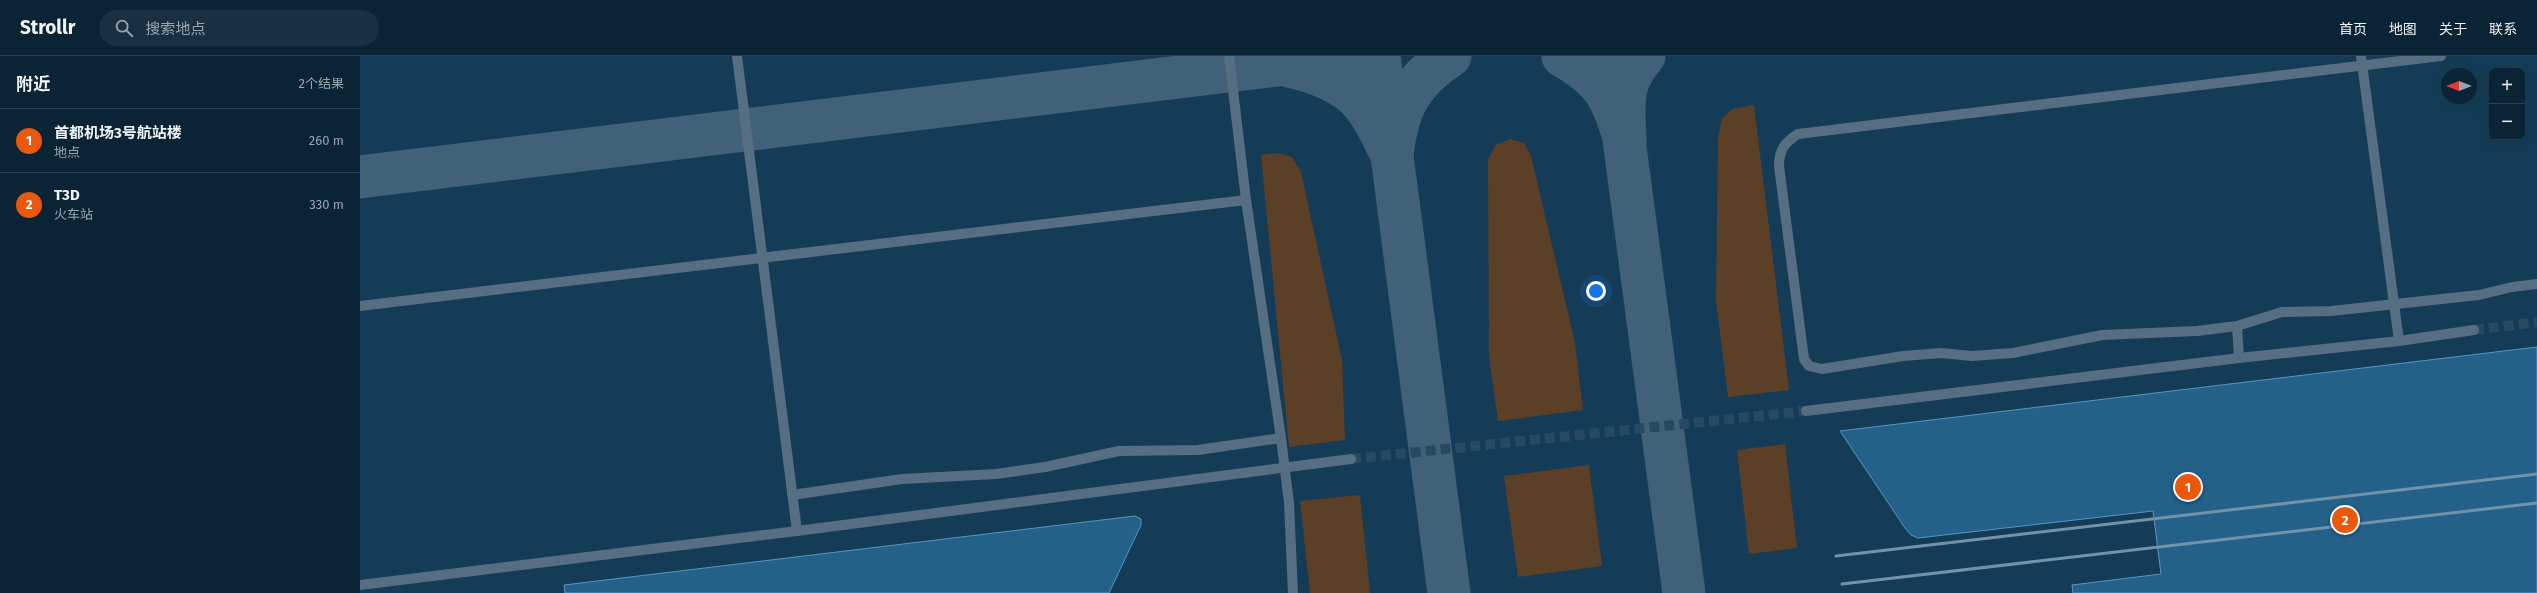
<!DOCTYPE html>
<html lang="zh">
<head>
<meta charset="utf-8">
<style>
	:root { --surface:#0a2435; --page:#183041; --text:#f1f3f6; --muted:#99a4ad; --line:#2a4150; --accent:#ea580c }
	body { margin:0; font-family:"Fira Sans","Noto Sans SC",sans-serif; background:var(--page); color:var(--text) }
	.controls { position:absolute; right:12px; top:12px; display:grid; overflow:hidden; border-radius:8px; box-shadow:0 4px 16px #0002 }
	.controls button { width:36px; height:36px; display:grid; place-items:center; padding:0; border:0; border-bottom:1px solid var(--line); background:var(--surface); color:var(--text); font:20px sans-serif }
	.compass { position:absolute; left:2081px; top:12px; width:36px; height:36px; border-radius:50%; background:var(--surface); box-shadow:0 4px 16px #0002; rotate:270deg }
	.you { position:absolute; left:1236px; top:235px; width:14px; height:14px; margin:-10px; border:3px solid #fff; border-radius:50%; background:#1a73e8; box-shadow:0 0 0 6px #1a73e833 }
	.badge { display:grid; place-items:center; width:26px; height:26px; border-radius:50%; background:var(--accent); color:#fff; font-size:13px; font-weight:700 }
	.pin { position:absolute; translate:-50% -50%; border:2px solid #fff; box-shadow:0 1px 4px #0006 }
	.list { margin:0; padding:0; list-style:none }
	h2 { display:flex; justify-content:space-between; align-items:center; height:52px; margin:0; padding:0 16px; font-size:17px }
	h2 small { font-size:13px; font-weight:400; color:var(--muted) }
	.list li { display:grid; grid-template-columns:26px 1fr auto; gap:12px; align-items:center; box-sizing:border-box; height:64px; padding:0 16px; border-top:1px solid var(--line) }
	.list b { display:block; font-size:15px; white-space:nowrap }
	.list p { margin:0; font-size:13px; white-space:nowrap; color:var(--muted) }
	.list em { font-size:13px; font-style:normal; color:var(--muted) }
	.icon { flex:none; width:22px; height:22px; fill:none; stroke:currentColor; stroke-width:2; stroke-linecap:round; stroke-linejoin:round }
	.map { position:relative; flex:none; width:2177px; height:537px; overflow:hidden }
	header { display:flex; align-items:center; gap:24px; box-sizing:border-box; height:56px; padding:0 20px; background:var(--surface); border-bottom:1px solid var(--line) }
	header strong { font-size:19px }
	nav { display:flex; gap:22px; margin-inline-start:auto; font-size:14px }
	.search { width:280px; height:36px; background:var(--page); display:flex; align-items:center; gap:10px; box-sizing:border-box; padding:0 14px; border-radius:22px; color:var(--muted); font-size:15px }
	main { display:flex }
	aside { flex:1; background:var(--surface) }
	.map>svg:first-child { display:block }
	.built { fill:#153c56; fill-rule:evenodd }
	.green { fill:#5b3f26 }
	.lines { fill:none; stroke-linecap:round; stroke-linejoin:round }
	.taxiway { stroke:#406178; stroke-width:43 }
	.building { fill:#246189; stroke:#5796c4 }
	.minor-tunnel { stroke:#284a61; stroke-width:10; stroke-dasharray:10 5; stroke-linecap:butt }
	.minor { stroke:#556e81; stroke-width:10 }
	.rail { stroke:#7292a9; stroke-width:3 }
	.minor-bridge { stroke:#556e81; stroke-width:10 }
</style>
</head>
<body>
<header>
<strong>Strollr</strong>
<div class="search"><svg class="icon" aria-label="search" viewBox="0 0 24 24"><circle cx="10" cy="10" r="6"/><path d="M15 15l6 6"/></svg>搜索地点</div>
<nav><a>首页</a><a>地图</a><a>关于</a><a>联系</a></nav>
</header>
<main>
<aside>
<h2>附近<small>2个结果</small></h2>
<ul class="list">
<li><span class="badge">1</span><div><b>首都机场3号航站楼</b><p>地点</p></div><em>260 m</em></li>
<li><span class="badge">2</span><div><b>T3D</b><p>火车站</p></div><em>330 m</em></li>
</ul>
</aside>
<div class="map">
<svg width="2177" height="537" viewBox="0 0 2177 537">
	<rect width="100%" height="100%" fill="#0e3047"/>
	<path class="built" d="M0 0H2177V537H0ZM2132 15H2162V81H2132ZM2087 18H2111V42H2087Z"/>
	<g class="green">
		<polygon points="1394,49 1429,334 1368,341 1356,245 1358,81 1362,62 1373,53"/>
		<polygon points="1150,83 1164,87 1171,100 1215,287 1223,354 1138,365 1129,301 1128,103 1136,89"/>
		<polygon points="919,97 932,101 941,116 982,304 985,384 929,391 901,99"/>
		<polygon points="1425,388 1437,492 1389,498 1377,394"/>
		<polygon points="1229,409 1242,510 1158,521 1144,420"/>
		<polygon points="1000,439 1010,537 950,537 940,445"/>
	</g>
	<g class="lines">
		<g class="taxiway">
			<polyline points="1019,0 1089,537"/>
			<path d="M1203 0C1245 24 1251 40 1265 84 1264 50 1259 28 1284 0"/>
			<polyline points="1253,0 1324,537"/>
			<path d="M928 10C953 15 987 27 1003 48 1015 62 1023 82 1032 99 1037 53 1050 26 1090 0"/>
			<polyline points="0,121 991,0"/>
		</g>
	</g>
	<g class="building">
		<polygon points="2177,291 2177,537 1713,537 1712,529 1801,518 1793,455 1558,482 1551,479 1545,472 1480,375"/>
		<polygon points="775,460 781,463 781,469 749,537 205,537 204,529"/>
	</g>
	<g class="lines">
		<g class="minor-tunnel">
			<polyline points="2114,274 2177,266"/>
			<polyline points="991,403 1446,355"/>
		</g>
		<g class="minor">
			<polyline points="377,0 437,475"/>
			<polyline points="2001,0 2039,285"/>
			<path d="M2081 0 1438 78C1424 87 1419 94 1419 110L1444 303 1449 310 1462 313 1543 300 1581 297 1612 300 1653 297 1742 279 1837 275 1877 270 1922 256 1971 255 2119 239 2152 231 2177 228"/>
			<polyline points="0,250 886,144"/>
			<polyline points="1877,270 1879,302"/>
			<polyline points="1446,355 1879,302 2039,285 2114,274"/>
			<polyline points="432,439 542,423 636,418 685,411 759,395 838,394 921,382 886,144 869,0"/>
			<polyline points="929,447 933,537"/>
			<polyline points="0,529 437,475 991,403"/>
		</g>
		<g class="rail">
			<polyline points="1476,500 2177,418"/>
			<polyline points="1482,528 2177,447"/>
		</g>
		<polyline class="minor-bridge" points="921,382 929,447"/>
	</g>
</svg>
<div class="controls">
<button>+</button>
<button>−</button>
</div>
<svg class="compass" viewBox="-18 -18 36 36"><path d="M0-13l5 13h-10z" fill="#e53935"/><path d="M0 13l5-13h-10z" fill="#99a4ad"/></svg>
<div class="you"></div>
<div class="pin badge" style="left:1828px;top:431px">1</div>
<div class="pin badge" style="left:1985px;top:464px">2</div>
</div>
</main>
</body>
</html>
